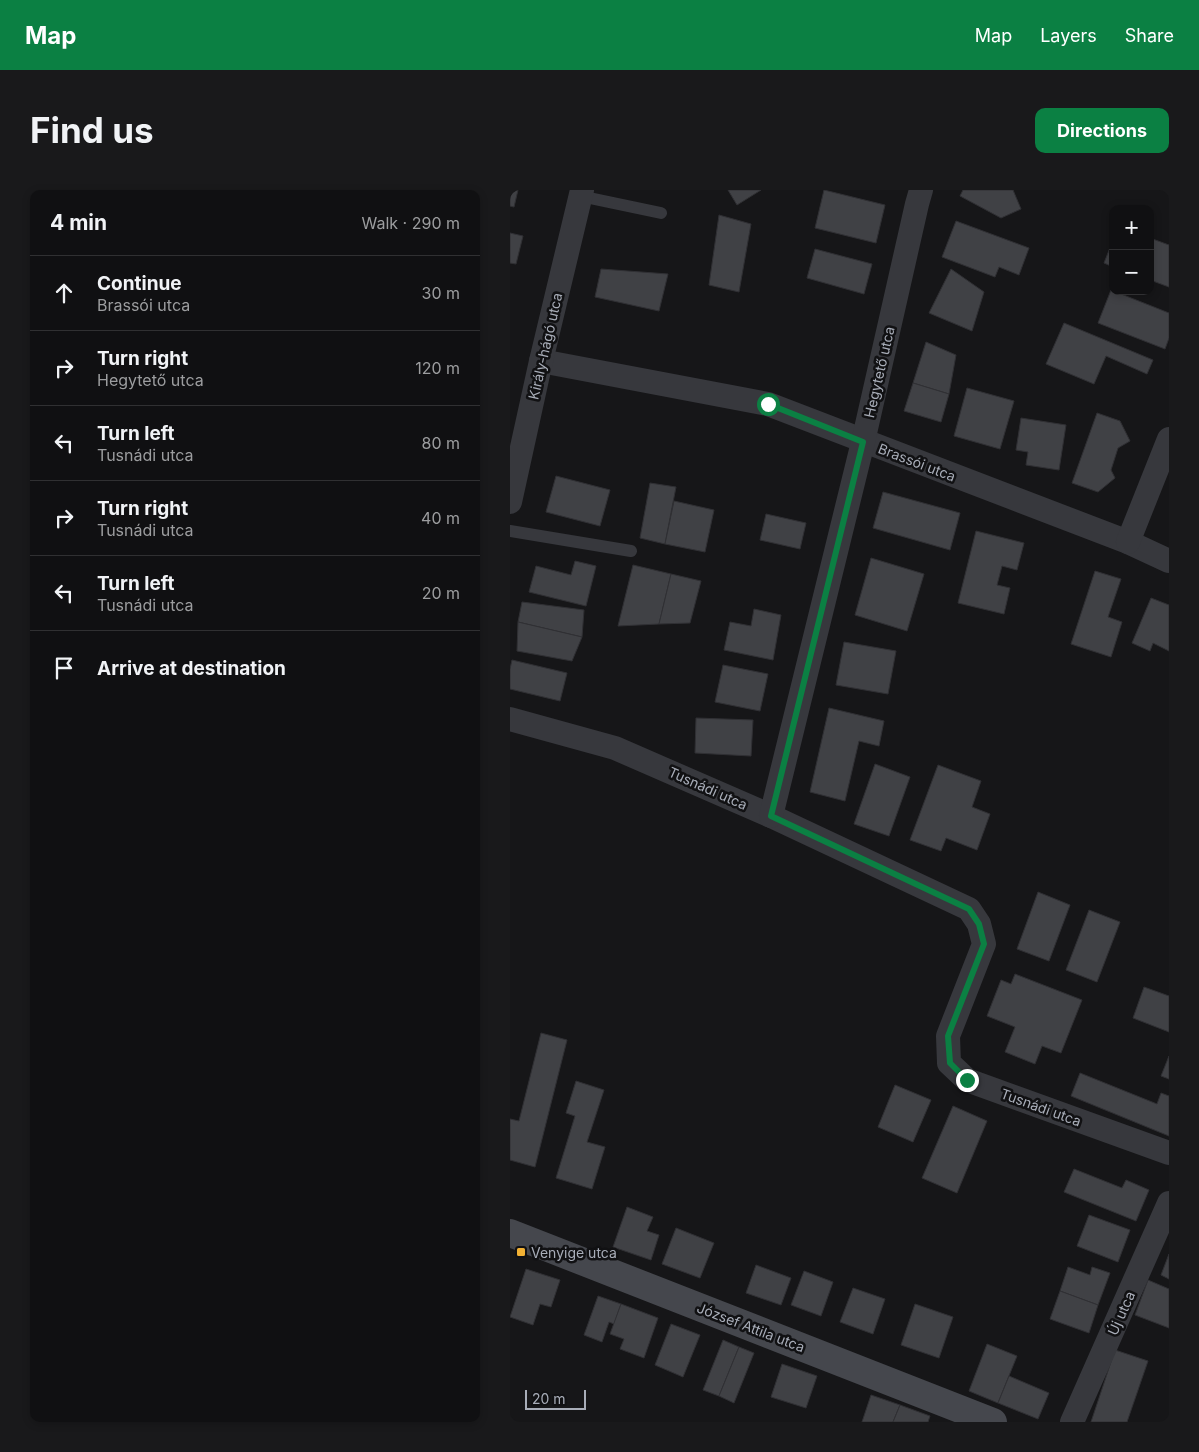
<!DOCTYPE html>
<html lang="en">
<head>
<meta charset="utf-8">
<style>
	:root { --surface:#101012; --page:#19191b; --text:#f1f3f6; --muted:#9c9d9f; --line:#303032; --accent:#0b8043 }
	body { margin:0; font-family:Inter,sans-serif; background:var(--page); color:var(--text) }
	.controls { position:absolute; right:15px; top:15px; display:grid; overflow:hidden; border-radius:10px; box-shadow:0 2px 8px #0003 }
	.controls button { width:45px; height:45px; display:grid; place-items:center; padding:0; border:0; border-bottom:1px solid var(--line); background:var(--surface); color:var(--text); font:25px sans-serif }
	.scale { position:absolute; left:15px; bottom:12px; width:61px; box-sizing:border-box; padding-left:5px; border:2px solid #a8adb8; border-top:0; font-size:14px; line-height:18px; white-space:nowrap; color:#a8adb8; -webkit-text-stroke:4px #111113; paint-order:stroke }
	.stop { position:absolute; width:15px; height:15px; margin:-11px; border:4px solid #0b8043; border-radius:50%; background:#fff }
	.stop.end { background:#0b8043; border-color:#fff; box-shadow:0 1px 5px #0008 }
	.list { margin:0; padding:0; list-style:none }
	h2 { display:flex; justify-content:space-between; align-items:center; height:65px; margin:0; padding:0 20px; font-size:21px }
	h2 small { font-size:16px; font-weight:400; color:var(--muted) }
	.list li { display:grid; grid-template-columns:32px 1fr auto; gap:15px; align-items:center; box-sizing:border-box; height:75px; padding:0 20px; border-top:1px solid var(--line) }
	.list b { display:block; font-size:19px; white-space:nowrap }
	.list p { margin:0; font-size:16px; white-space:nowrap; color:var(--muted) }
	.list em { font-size:16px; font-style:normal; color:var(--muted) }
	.icon { flex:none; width:28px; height:28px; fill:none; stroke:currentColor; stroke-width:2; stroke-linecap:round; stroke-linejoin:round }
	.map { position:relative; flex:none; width:659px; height:1232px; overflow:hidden; border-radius:10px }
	header { display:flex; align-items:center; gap:30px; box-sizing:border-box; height:70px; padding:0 25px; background:var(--accent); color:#fff }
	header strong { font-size:24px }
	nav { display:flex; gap:28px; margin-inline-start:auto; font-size:18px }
	.intro { display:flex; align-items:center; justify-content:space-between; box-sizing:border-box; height:120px; padding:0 30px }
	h1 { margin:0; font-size:35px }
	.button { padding:12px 22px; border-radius:10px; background:var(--accent); color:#fff; font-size:18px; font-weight:700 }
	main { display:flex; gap:30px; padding:0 30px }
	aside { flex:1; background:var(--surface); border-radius:10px; box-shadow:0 2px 8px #0003 }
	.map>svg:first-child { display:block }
	.building { fill:#404145; stroke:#303034 }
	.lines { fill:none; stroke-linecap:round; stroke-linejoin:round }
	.lane { stroke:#37383d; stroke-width:12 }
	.street { stroke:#37383d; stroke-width:24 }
	.secondary { stroke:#45474d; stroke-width:28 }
	.route { stroke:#0b8043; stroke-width:6 }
	.poi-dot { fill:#f2b134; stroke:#111113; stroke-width:2 }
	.labels { text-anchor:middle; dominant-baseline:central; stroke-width:5; stroke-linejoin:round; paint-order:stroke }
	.street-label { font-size:14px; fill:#a8adb8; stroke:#111113 }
	.poi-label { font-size:14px; fill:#a8adb8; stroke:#111113; text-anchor:start }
</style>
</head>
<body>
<header>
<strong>Map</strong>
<nav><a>Map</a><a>Layers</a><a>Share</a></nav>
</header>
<div class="intro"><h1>Find us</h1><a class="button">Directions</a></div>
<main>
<aside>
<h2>4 min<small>Walk · 290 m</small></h2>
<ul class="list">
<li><svg class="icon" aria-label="ahead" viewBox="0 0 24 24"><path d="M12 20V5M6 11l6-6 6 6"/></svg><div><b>Continue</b><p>Brassói utca</p></div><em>30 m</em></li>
<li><svg class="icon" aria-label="right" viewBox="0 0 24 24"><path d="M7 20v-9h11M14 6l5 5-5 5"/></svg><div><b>Turn right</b><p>Hegytető utca</p></div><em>120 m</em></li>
<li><svg class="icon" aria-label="left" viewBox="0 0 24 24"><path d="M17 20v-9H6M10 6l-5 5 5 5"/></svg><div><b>Turn left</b><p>Tusnádi utca</p></div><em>80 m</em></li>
<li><svg class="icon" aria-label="right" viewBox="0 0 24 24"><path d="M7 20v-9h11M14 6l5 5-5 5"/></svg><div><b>Turn right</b><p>Tusnádi utca</p></div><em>40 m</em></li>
<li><svg class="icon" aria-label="left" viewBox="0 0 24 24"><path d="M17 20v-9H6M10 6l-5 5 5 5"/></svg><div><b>Turn left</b><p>Tusnádi utca</p></div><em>20 m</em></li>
<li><svg class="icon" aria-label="arrive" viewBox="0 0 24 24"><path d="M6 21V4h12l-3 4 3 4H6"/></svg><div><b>Arrive at destination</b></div></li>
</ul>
</aside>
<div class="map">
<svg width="659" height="1232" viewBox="0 0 659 1232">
	<rect width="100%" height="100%" fill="#161618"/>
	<g class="building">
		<polygon points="0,0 8,0 4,17 0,16"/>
		<polygon points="218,0 251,0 227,15"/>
		<polygon points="314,0 375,15 366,53 305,38"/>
		<polygon points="453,0 503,0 511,19 491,28 450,6"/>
		<polygon points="209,25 241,34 229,102 199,95"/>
		<polygon points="446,31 519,58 509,85 489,77 485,87 432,67"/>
		<polygon points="0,43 13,46 6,74 0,73"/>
		<polygon points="640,48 659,55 659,97 640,90"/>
		<polygon points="603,50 603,77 594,73"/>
		<polygon points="305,59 362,74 354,104 297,88"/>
		<polygon points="91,79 158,84 149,121 85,107"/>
		<polygon points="441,79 474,102 462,141 419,123"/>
		<polygon points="601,100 659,123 659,148 655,159 588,133"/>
		<polygon points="554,133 643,170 637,184 596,166 584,194 536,174"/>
		<polygon points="416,152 446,165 439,204 403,193"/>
		<polygon points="403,193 439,204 431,232 394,221"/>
		<polygon points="457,198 504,211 490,259 444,246"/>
		<polygon points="587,223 610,231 620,251 608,258 601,280 605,288 588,302 562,293"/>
		<polygon points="511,228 556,235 549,280 516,275 518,262 506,260"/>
		<polygon points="46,286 100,300 90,336 36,322"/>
		<polygon points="140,293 166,297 155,354 130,348"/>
		<polygon points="373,302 450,323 440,360 363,338"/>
		<polygon points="164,311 204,320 195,362 155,354"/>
		<polygon points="256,324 296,333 290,359 250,350"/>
		<polygon points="466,341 514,353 507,380 492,376 487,395 500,398 494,424 448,413"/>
		<polygon points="361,368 414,384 397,441 345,425"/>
		<polygon points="65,371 86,376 76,416 19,402 26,376 61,385"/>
		<polygon points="123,375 161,384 149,434 108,436"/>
		<polygon points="585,381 611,389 598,427 612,432 601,467 561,454"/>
		<polygon points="161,384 191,391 180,433 149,434"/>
		<polygon points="641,408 659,415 659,461 643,453 640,461 622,453"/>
		<polygon points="12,412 74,420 72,447 8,432"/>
		<polygon points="244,419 271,425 263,470 214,460 220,432 241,436"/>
		<polygon points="8,432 72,447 62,471 7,461"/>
		<polygon points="334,452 386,461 378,504 326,495"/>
		<polygon points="2,470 57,483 50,511 0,499 0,479"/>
		<polygon points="213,475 258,484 250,521 205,512"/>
		<polygon points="319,518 374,531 369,556 349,551 335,611 300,602"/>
		<polygon points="186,528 243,530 241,566 185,563"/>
		<polygon points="365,574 400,587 379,646 344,634"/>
		<polygon points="428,575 471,591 462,617 480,624 467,660 436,648 431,661 400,650"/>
		<polygon points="528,702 560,715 539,771 507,759"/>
		<polygon points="579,720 610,732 587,792 556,780"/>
		<polygon points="505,784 572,810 551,863 532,856 525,874 495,862 505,837 477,826 491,790 501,794"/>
		<polygon points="634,797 659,806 659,842 623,828"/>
		<polygon points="31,843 57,850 25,977 0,970 0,929 9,931"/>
		<polygon points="659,866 659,889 651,886"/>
		<polygon points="570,883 647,914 651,903 659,906 659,946 561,906"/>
		<polygon points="66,891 94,900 77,952 95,957 82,999 46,988 65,926 56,923"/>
		<polygon points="385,895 421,910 403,952 368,937"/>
		<polygon points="443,916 477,931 447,1003 412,988"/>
		<polygon points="564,979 612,998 616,990 639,1000 626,1031 554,1002"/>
		<polygon points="117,1017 143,1027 137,1041 149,1045 141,1070 103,1057"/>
		<polygon points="579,1025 620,1040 608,1072 567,1056"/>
		<polygon points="166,1038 204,1053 190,1088 152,1074"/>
		<polygon points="659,1064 659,1089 651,1085"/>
		<polygon points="246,1075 281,1088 271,1115 236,1103"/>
		<polygon points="558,1077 580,1085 582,1077 600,1083 588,1115 550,1101"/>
		<polygon points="16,1079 50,1090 41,1117 30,1114 23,1135 0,1127"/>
		<polygon points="294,1081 323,1092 311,1126 281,1115"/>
		<polygon points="638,1090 659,1099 659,1138 625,1125"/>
		<polygon points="343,1098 375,1109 363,1144 330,1132"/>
		<polygon points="550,1101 588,1115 579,1143 540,1129"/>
		<polygon points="88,1106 111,1114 104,1134 99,1132 92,1152 74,1145"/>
		<polygon points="111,1114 148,1128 134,1168 110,1159 114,1149 100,1144"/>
		<polygon points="405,1114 443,1127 429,1168 391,1155"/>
		<polygon points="161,1134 190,1145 173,1187 145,1175"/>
		<polygon points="213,1150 229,1157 209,1206 193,1200"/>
		<polygon points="477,1154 507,1166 488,1213 459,1201"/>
		<polygon points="229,1157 244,1163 224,1213 209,1206"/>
		<polygon points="605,1160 638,1171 617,1232 581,1232"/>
		<polygon points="272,1174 307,1186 296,1218 261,1207"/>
		<polygon points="499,1186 539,1203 528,1229 488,1213"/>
		<polygon points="361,1205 390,1215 383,1232 352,1232"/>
		<polygon points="390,1215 420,1226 418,1232 383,1232"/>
	</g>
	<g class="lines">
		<g class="lane">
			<polyline points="70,6 151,23"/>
			<polyline points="0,341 121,361"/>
		</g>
		<g class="street">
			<polyline points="31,171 258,214 618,352 659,371"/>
			<polyline points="0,312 31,171 72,0"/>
			<polyline points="618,352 659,249"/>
			<polyline points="0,529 105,558 261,626 459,719 469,734 474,754 438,846 439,873 457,890 659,963"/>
			<polyline points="261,626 353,252 407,14 411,0"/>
			<polyline points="562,1232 659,1013"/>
		</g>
		<polyline class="secondary" points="0,1043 483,1232"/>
	</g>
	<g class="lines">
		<polyline class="route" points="258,214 353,252 261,626 459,719 469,734 474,754 438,846 440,873 457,890"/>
	</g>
	<rect class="poi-dot" x="6" y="1057" width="10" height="10" rx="2.5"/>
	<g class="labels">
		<g class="street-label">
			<text transform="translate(35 156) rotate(-77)">Király-hágó utca</text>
			<text transform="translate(369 182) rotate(-77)">Hegytető utca</text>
			<text transform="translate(407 272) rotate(21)">Brassói utca</text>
			<text transform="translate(198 598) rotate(24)">Tusnádi utca</text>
			<text transform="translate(531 917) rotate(20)">Tusnádi utca</text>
			<text transform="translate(611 1123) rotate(-66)">Új utca</text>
			<text transform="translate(241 1137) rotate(21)">József Attila utca</text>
		</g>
		<g class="poi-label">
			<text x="21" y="1062">Venyige utca</text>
		</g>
	</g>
</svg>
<div class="controls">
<button>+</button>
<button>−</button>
</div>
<div class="scale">20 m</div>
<div class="stop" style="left:258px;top:214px"></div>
<div class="stop end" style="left:457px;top:890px"></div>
</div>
</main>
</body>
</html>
